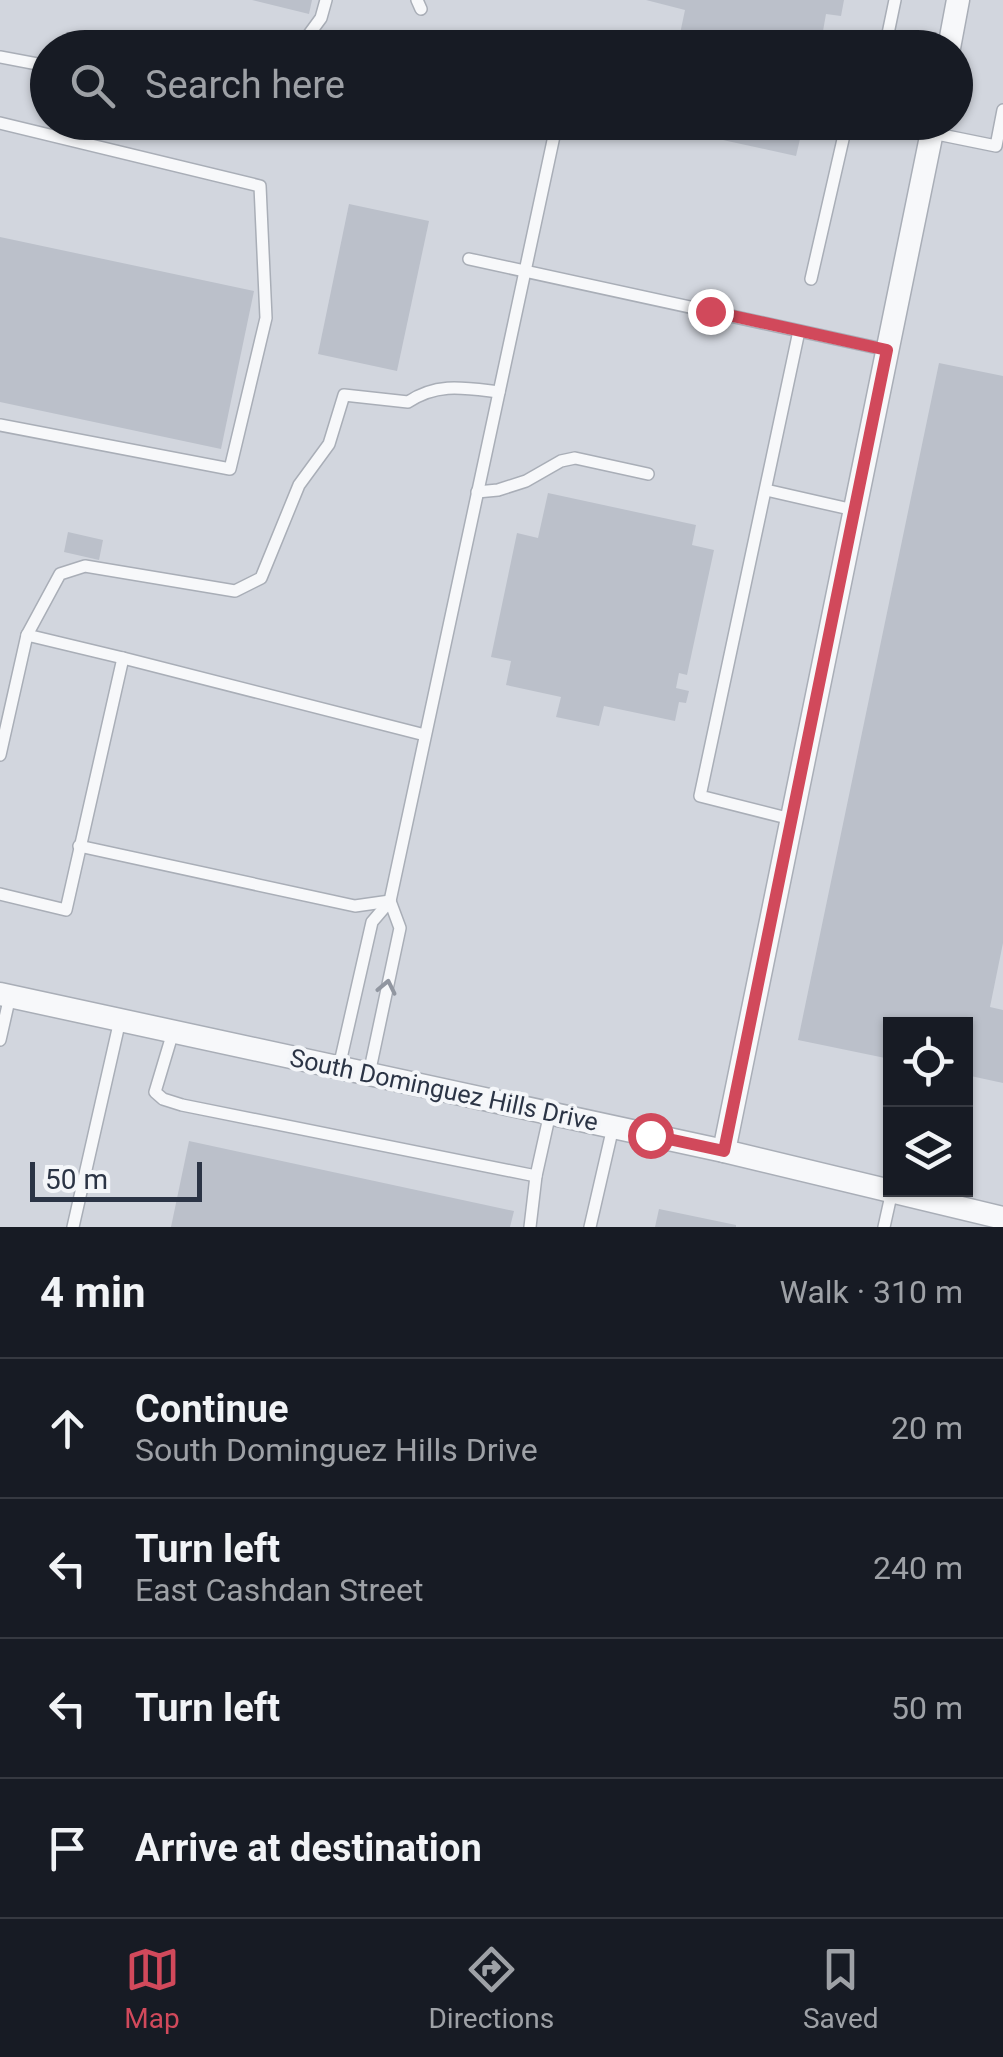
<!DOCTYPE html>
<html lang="en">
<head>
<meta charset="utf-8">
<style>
	:root { --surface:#171b24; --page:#20242c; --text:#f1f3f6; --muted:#9ea1a6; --line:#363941; --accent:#d1495b }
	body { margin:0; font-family:Roboto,sans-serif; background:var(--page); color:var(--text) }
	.controls { position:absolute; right:30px; bottom:30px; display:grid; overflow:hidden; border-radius:0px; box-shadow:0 2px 8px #0004 }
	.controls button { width:90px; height:90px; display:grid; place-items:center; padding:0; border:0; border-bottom:2px solid var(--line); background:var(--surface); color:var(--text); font:50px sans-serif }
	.scale { position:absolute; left:30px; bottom:25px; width:172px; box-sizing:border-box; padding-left:10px; border:5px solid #2b3445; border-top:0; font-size:28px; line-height:35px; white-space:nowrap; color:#2b3445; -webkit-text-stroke:8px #f4f6f9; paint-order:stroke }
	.stop { position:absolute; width:30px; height:30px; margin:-22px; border:8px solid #d1495b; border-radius:50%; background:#fff }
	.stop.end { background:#d1495b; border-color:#fff; box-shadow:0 2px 10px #0008 }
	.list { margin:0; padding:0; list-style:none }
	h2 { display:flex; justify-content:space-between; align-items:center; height:130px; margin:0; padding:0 40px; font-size:42px }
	h2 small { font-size:32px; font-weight:400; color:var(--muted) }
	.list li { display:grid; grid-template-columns:65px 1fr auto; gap:30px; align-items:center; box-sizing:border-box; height:140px; padding:0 40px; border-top:2px solid var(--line) }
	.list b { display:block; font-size:38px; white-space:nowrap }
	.list p { margin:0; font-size:32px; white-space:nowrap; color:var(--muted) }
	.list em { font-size:32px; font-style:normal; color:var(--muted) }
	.icon { flex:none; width:55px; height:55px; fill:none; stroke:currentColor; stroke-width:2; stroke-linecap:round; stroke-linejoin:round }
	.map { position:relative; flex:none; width:1003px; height:1227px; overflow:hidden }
	.search { position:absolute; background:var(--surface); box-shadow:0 2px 8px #0004; left:30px; right:30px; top:30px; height:110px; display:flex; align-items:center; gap:25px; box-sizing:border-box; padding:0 35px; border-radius:55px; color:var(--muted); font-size:38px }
	.sheet { height:690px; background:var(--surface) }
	nav { display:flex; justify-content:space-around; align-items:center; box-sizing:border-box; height:140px; border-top:2px solid var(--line); background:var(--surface); font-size:28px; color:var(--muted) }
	nav a { display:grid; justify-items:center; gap:5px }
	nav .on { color:var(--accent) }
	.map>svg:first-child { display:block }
	.built { fill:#d2d6de; fill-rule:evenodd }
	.building { fill:#bbc0ca }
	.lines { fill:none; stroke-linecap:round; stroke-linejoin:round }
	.service-casing { stroke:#a9aeb7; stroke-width:14 }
	.minor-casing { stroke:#a9aeb7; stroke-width:25 }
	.service { stroke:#f7f8fa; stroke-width:11 }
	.minor { stroke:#f7f8fa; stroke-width:22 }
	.oneway { stroke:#9196a0 }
	.route { stroke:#d1495b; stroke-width:12 }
	.labels { text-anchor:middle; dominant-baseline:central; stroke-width:8; stroke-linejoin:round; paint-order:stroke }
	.street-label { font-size:25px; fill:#2b3445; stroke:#f4f6f9 }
</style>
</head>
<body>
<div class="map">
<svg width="1003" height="1227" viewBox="0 0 1003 1227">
	<rect width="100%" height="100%" fill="#e4e7ec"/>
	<path class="built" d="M0 0H1003V1227H0ZM48 48H956V122H48ZM890 1024H966V1190H890Z"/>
	<g class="building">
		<polygon points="252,0 312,0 309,14"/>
		<polygon points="646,0 844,0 841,16 826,14 820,48 677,48 685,10"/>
		<polygon points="660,122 804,122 796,156 659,126"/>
		<polygon points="349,204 429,221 397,371 318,354"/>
		<polygon points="0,237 254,291 221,449 0,402"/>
		<polygon points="939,363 1003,376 1003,943 990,1007 1003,1010 1003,1083 966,1075 966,1024 890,1024 890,1059 798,1040"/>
		<polygon points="548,493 696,525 692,545 714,550 687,675 679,673 676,688 689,691 686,703 679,702 675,721 604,706 599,726 556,717 561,697 506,685 511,661 491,657 517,533 538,538"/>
		<polygon points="68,532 103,540 99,560 64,552"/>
		<polygon points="189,1141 514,1211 510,1227 171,1227"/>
		<polygon points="659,1209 736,1225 736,1227 655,1227"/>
	</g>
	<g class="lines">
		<defs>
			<g id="service">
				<polyline points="417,0 421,9"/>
				<polyline points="299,48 321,18 326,0"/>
				<polyline points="574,48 575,43"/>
				<polyline points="885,48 895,0"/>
				<polyline points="0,57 48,66"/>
				<polyline points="0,123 260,186 266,318 230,469 0,425"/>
				<polyline points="932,133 996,146 1003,110"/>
				<polyline points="469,259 887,350"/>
				<polyline points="811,279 847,122"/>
				<polyline points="766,490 854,510"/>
				<polyline points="477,492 498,490 526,481 561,461 575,458 648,474"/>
				<path d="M27 635 60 574 85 566 235 591 261 578 299 485 329 444 344 395 408 402C438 382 465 388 499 392"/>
				<polyline points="123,658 425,735"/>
				<polyline points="0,755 27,635 123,658 66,910 0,894"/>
				<polyline points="791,819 700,796 799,331"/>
				<polyline points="79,846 355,906 390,901"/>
				<polyline points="173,1032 155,1092 163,1099 182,1105 536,1176 550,1113"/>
				<polyline points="0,1040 10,996"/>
				<polyline points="339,1067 372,922 390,901 557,122"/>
				<polyline points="369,1074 400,928 390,901"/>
				<polyline points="73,1227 120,1020"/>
				<polyline points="530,1227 536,1176"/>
				<polyline points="590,1227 613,1127"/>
				<polyline points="884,1227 892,1191"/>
			</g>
			<g id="minor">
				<polyline points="949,48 958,0"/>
				<polyline points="0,994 724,1151 1003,1218"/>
				<polyline points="724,1151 934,122"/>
			</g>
		</defs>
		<use href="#service" class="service-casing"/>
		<use href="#minor" class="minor-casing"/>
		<use href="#service" class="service"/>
		<use href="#minor" class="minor"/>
	</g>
	<defs><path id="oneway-chevron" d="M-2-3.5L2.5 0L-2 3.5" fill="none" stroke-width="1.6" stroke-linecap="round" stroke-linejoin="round" transform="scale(2.5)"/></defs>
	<use class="oneway" href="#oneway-chevron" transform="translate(387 987) rotate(-78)"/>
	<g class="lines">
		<polyline class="route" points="650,1135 724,1151 887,350 710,311"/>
	</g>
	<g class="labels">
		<g class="street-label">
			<text transform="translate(444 1090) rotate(12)">South Dominguez Hills Drive</text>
		</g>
	</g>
</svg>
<div class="controls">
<button><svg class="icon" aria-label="locate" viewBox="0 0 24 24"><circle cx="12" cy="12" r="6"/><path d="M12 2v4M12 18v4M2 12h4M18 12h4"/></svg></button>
<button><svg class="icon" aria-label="layers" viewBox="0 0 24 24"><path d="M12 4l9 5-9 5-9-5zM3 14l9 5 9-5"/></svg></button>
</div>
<div class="scale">50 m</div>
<div class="stop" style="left:650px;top:1135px"></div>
<div class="stop end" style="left:710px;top:311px"></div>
<div class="search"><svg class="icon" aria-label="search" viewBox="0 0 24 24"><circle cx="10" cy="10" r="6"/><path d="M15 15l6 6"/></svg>Search here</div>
</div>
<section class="sheet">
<h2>4 min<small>Walk · 310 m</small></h2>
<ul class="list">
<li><svg class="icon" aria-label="ahead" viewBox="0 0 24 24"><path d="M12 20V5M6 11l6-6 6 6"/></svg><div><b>Continue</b><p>South Dominguez Hills Drive</p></div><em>20 m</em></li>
<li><svg class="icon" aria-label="left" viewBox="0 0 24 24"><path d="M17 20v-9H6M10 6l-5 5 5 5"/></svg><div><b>Turn left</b><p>East Cashdan Street</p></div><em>240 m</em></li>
<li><svg class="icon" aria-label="left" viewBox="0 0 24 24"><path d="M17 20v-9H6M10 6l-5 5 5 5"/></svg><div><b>Turn left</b></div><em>50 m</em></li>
<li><svg class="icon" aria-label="arrive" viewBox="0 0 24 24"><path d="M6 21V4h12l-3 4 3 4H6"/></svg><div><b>Arrive at destination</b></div></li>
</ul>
</section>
<nav>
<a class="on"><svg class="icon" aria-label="map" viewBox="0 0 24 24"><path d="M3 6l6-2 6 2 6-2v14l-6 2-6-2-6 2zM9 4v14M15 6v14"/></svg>Map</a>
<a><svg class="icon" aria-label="directions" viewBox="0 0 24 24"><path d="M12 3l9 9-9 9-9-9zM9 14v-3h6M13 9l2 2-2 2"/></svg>Directions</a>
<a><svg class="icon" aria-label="saved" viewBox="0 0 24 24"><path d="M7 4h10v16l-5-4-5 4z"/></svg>Saved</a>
</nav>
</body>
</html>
